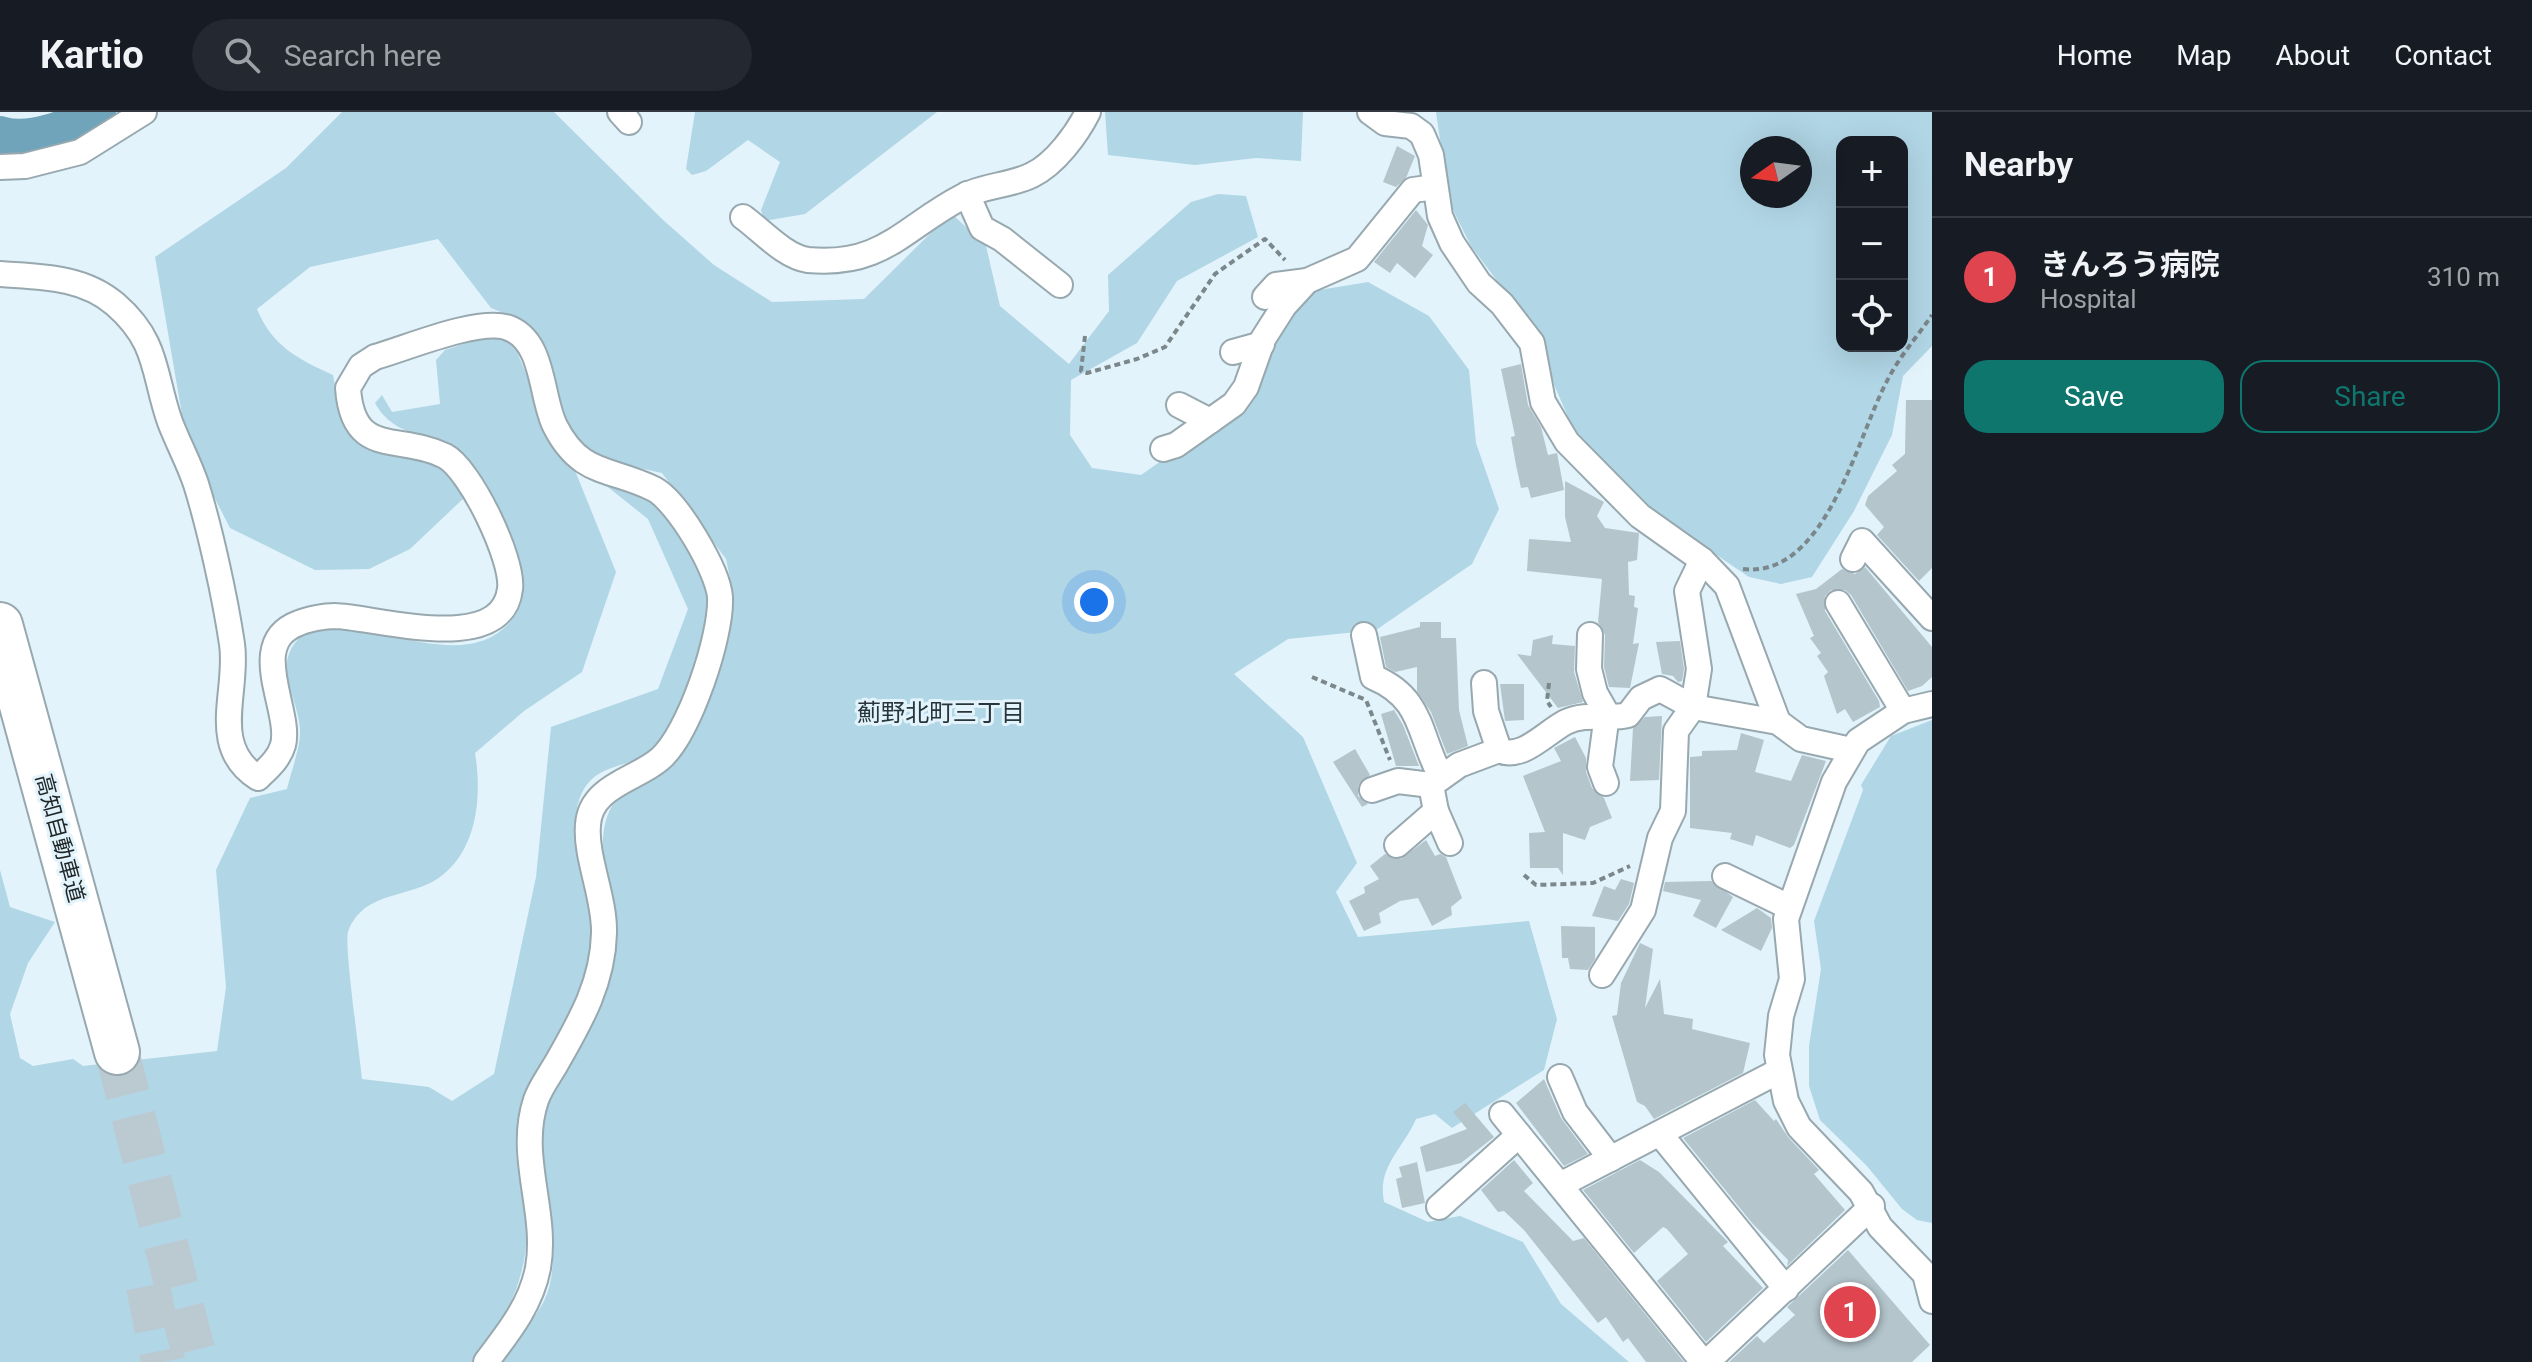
<!DOCTYPE html>
<html lang="en">
<head>
<meta charset="utf-8">
<style>
	:root { --surface:#171b24; --page:#242831; --text:#f1f3f6; --muted:#9ea1a6; --line:#363941; --accent:#0f766e }
	body { margin:0; font-family:Roboto,"Noto Sans JP",sans-serif; background:var(--page); color:var(--text) }
	.controls { position:absolute; right:24px; top:24px; display:grid; overflow:hidden; border-radius:16px; box-shadow:0 8px 32px #0002 }
	.controls button { width:72px; height:72px; display:grid; place-items:center; padding:0; border:0; border-bottom:2px solid var(--line); background:var(--surface); color:var(--text); font:40px sans-serif }
	.compass { position:absolute; left:1740px; top:24px; width:72px; height:72px; border-radius:50%; background:var(--surface); box-shadow:0 8px 32px #0002; rotate:256deg }
	.you { position:absolute; left:1094px; top:490px; width:28px; height:28px; margin:-20px; border:6px solid #fff; border-radius:50%; background:#1a73e8; box-shadow:0 0 0 12px #1a73e833 }
	.badge { display:grid; place-items:center; width:52px; height:52px; border-radius:50%; background:var(--accent); color:#fff; font-size:26px; font-weight:700 }
	.pin { position:absolute; translate:-50% -50%; border:4px solid #fff; box-shadow:0 2px 8px #0006 }
	.list { margin:0; padding:0; list-style:none }
	h2 { display:flex; justify-content:space-between; align-items:center; height:104px; margin:0; padding:0 32px; font-size:34px }
	h2 small { font-size:26px; font-weight:400; color:var(--muted) }
	.list li { display:grid; grid-template-columns:52px 1fr auto; gap:24px; align-items:center; box-sizing:border-box; height:120px; padding:0 32px; border-top:2px solid var(--line) }
	.list b { display:block; font-size:30px; white-space:nowrap }
	.list p { margin:0; font-size:26px; white-space:nowrap; color:var(--muted) }
	.list em { font-size:26px; font-style:normal; color:var(--muted) }
	.actions { display:flex; gap:16px; padding:24px 32px }
	.actions a { flex:1; padding:18px 0; border:2px solid var(--accent); border-radius:24px; text-align:center; font-size:28px; color:var(--accent) }
	.actions .main { background:var(--accent); color:#fff }
	.icon { flex:none; width:44px; height:44px; fill:none; stroke:currentColor; stroke-width:2; stroke-linecap:round; stroke-linejoin:round }
	.map { position:relative; flex:none; width:1932px; height:1250px; overflow:hidden }
	header { display:flex; align-items:center; gap:48px; box-sizing:border-box; height:112px; padding:0 40px; background:var(--surface); border-bottom:2px solid var(--line) }
	header strong { font-size:38px }
	nav { display:flex; gap:44px; margin-inline-start:auto; font-size:28px }
	.search { width:560px; height:72px; background:var(--page); display:flex; align-items:center; gap:20px; box-sizing:border-box; padding:0 28px; border-radius:44px; color:var(--muted); font-size:30px }
	main { display:flex }
	aside { flex:1; background:var(--surface) }
	.map>svg:first-child { display:block }
	.green { fill:#b1d6e6; fill-rule:evenodd }
	.lines { fill:none; stroke-linecap:round; stroke-linejoin:round }
	.river { stroke:#6fa4ba; stroke-width:40 }
	.building { fill:#b4c5cc }
	.motorway-tunnel { stroke:#bbcad1; stroke-width:44; stroke-dasharray:44 22; stroke-linecap:butt }
	.minor-casing { stroke:#98a8af; stroke-width:28 }
	.motorway-casing { stroke:#98a8af; stroke-width:48 }
	.path { stroke:#7b878b; stroke-width:4; stroke-dasharray:6 4; stroke-linecap:butt }
	.minor { stroke:#fff; stroke-width:24 }
	.motorway { stroke:#fff; stroke-width:44 }
	.labels { text-anchor:middle; dominant-baseline:central; stroke-width:6; stroke-linejoin:round; paint-order:stroke }
	.street-label { font-size:22px; fill:#1e2527; stroke:#e2f3fb }
	.neighbourhood-label { font-size:24px; fill:#28363c; stroke:#e2f3fb }
</style>
</head>
<body>
<header>
<strong>Kartio</strong>
<div class="search"><svg class="icon" aria-label="search" viewBox="0 0 24 24"><circle cx="10" cy="10" r="6"/><path d="M15 15l6 6"/></svg>Search here</div>
<nav><a>Home</a><a>Map</a><a>About</a><a>Contact</a></nav>
</header>
<main>
<div class="map">
<svg width="1932" height="1250" viewBox="0 0 1932 1250">
	<rect width="100%" height="100%" fill="#e2f3fb"/>
	<g class="green">
		<path d="M342 0H554L662 107 714 153 772 190 864 187 951 101 986 134 1000 194 1069 252 1109 199 1108 163 1191 90 1218 82 1246 84 1258 125 1177 169 1137 231 1071 268 1070 323 1092 356 1141 363 1213 313 1307 180 1368 170 1429 204 1469 258 1476 331 1499 397 1472 452 1376 518 1288 527 1234 562 1303 625 1357 751 1336 780 1358 825 1529 809 1557 907 1544 958 1452 1016 1435 1002 1416 1007C1402 1039 1377 1054 1384 1090L1428 1110 1460 1104 1523 1130 1561 1192 1629 1250H496C511 1228 532 1213 544 1189 564 1148 544 1094 540 1051 539 1042 537 1031 539 1021 552 976 572 935 592 892 599 878 612 859 614 843 621 793 585 733 615 689L685 631 729 515 734 486 726 447 662 361 598 347 585 336 565 307 535 224 518 207 491 196 438 127 310 155 257 197C272 234 298 247 333 263 339 294 346 333 383 342 401 346 420 343 438 351 449 356 459 374 466 384L410 437 369 457 315 458 230 416 187 332 155 145 286 56Z"/>
		<polygon points="695,0 937,0 805,102 764,109 761,98 780,50 748,28 706,59 692,63 686,57"/>
		<polygon points="1105,0 1303,0 1301,49 1256,46 1195,53 1108,43"/>
		<path d="M1436 0H1932V234L1903 264 1892 323 1854 399 1812 465 1781 472 1749 465 1649 397 1601 354 1572 314 1525 206 1471 134 1449 90ZM1842 30H1902V234H1842ZM1752 36H1800V84H1752Z"/>
		<path d="M487 224 508 230 517 240 553 327 576 361 616 460 582 560 524 599 475 641C482 683 478 737 440 765 410 787 363 778 348 820 344 833 360 944 362 967L429 975 452 989 494 962 536 765 551 615 658 577 688 497 648 407 604 372C619 378 643 382 654 392 681 417 710 460 709 497 707 530 681 610 659 633 629 663 586 643 576 701 572 721 581 740 586 760 591 780 593 805 592 826 590 897 528 948 517 1016 512 1045 523 1077 526 1106 531 1161 506 1207 475 1250H0V758L10 795 55 810 28 851 10 902 20 946 33 954 73 947 83 954 217 939 226 875 216 758 250 686 287 677C291 659 301 635 300 617 298 584 271 555 300 525 340 486 456 571 509 511 524 493 525 476 519 455 509 420 493 379 470 350 446 318 398 333 375 291L382 283 392 300 440 292 436 248 445 238Z"/>
		<polygon points="1932,608 1932,1111 1917,1108 1902,1097 1867,1054 1820,1008 1809,974 1809,934 1821,857 1814,809 1863,678 1861,673 1891,624"/>
	</g>
	<g class="lines">
		<path class="river" d="M0 24C29 33 72 18 96 0"/>
	</g>
	<g class="building">
		<polygon points="1397,34 1415,44 1406,66 1396,75 1383,70"/>
		<polygon points="1416,98 1428,113 1422,134 1433,143 1415,166 1397,151 1390,161 1374,150"/>
		<polygon points="1521,252 1528,293 1541,315 1548,343 1557,341 1564,378 1531,386 1528,375 1521,376 1516,353 1511,325 1515,324 1501,257"/>
		<polygon points="1906,288 1932,288 1932,456 1919,469 1877,423 1884,415 1865,393 1868,384 1897,359 1892,353 1905,342"/>
		<polygon points="1565,369 1604,390 1597,404 1605,416 1639,421 1637,448 1628,450 1629,483 1635,484 1634,495 1638,496 1633,532 1639,531 1630,576 1609,575 1604,555 1605,523 1598,510 1602,467 1527,459 1529,427 1571,430 1565,405"/>
		<polygon points="1865,455 1932,535 1932,565 1922,574 1908,579 1851,483 1845,478 1831,478 1825,484 1825,499 1879,589 1880,595 1853,610 1845,597 1837,602 1824,564 1828,560 1817,544 1821,541 1810,526 1814,524 1796,482 1816,477 1842,457 1855,462"/>
		<polygon points="1420,510 1441,510 1441,526 1456,526 1459,598 1468,634 1447,642 1431,600 1417,579 1417,555 1395,560 1386,555 1380,525 1420,515"/>
		<polygon points="1553,523 1552,532 1575,534 1574,560 1583,590 1558,596 1517,542 1531,544 1533,528"/>
		<polygon points="1680,529 1684,557 1682,569 1678,570 1673,564 1662,562 1656,530"/>
		<polygon points="1500,572 1524,572 1524,608 1505,609"/>
		<polygon points="1394,598 1403,613 1419,654 1396,654 1381,602"/>
		<polygon points="1662,604 1659,668 1630,669 1633,616 1645,605"/>
		<polygon points="1741,621 1764,628 1755,660 1791,669 1802,643 1826,649 1794,733 1790,736 1756,723 1753,734 1730,727 1732,721 1690,716 1690,645 1702,644 1702,639 1737,638"/>
		<polygon points="1575,625 1586,646 1586,660 1592,676 1604,686 1612,706 1590,715 1585,728 1563,721 1563,763 1558,756 1530,756 1529,721 1545,720 1523,664 1561,649 1554,636"/>
		<polygon points="1355,637 1370,663 1358,674 1358,684 1368,692 1362,695 1333,650"/>
		<polygon points="1426,728 1435,744 1440,742 1446,745 1462,786 1451,795 1452,803 1432,814 1418,786 1400,789 1379,801 1381,811 1364,819 1349,789 1365,781 1364,775 1379,767 1370,754 1385,742 1401,747"/>
		<polygon points="1621,767 1634,771 1629,792 1618,809 1592,804 1604,774 1615,778"/>
		<polygon points="1711,769 1733,785 1716,816 1693,804 1701,788 1663,779 1665,770"/>
		<polygon points="1757,796 1771,806 1772,816 1761,839 1721,818"/>
		<polygon points="1561,814 1595,815 1595,847 1588,858 1570,857 1568,846 1562,846"/>
		<polygon points="1640,831 1653,837 1645,896 1660,867 1664,902 1693,907 1692,917 1750,931 1743,961 1654,1007 1645,994 1637,990 1612,904 1617,903 1621,871"/>
		<polygon points="1544,967 1561,1006 1588,1042 1564,1054 1516,991"/>
		<polygon points="1755,988 1774,1009 1776,1007 1788,1025 1819,1058 1814,1062 1845,1098 1787,1154 1788,1148 1752,1111 1683,1026"/>
		<polygon points="1465,991 1494,1025 1461,1051 1426,1060 1420,1035 1467,1017 1453,1000"/>
		<polygon points="1514,1048 1533,1071 1524,1079 1573,1129 1584,1126 1684,1250 1646,1250 1628,1226 1623,1230 1606,1205 1598,1211 1524,1118 1504,1099 1498,1100 1481,1078"/>
		<polygon points="1640,1048 1659,1060 1728,1130 1723,1134 1763,1176 1706,1230 1657,1169 1688,1142 1667,1117 1663,1115 1634,1141 1583,1078"/>
		<polygon points="1417,1050 1425,1091 1402,1096 1396,1067 1402,1065 1399,1055"/>
		<polygon points="1848,1138 1930,1233 1912,1250 1729,1250 1757,1224 1764,1231 1795,1203 1787,1195"/>
	</g>
	<g class="lines">
		<g class="motorway-tunnel">
			<polyline points="117,940 196,1250"/>
			<polyline points="148,1174 163,1250"/>
		</g>
		<defs>
			<g id="minor">
				<polyline points="620,0 629,10"/>
				<polyline points="1370,0 1385,11 1411,14 1422,22 1431,43 1440,104 1452,131 1479,171 1502,192 1532,231 1543,290 1567,330 1640,404 1702,448 1727,474 1778,610"/>
				<polyline points="0,55 25,54 80,40 144,0"/>
				<polyline points="967,82 982,116 1002,127 1060,173"/>
				<path d="M743 105C761 118 785 145 808 148 883 155 904 115 962 85 984 73 1010 74 1032 63 1055 52 1077 22 1088 0"/>
				<path d="M0 162C40 165 82 164 115 192 159 230 153 262 170 310 178 331 189 351 196 372 210 417 225 485 232 532 239 579 208 634 258 666 268 656 279 647 283 633 292 598 245 531 299 511 308 507 325 504 335 504 375 505 502 545 510 477 514 448 470 357 445 344 399 321 353 347 348 276L361 254 375 245C407 236 475 207 506 215 545 227 540 284 555 314 581 365 610 355 654 377 677 389 718 458 720 485 722 524 689 622 660 647 636 668 590 674 588 713 585 744 605 786 604 821 603 871 580 910 556 952 549 964 540 976 536 988 517 1044 548 1100 538 1156 531 1193 508 1221 486 1250"/>
				<polyline points="1265,185 1276,173 1307,169"/>
				<polyline points="1233,240 1262,232"/>
				<polyline points="1179,293 1210,309"/>
				<polyline points="1163,337 1176,333 1234,292 1246,275 1263,227 1284,194 1307,169 1357,147 1413,78 1435,75"/>
				<polyline points="1853,447 1862,429 1932,506"/>
				<polyline points="1838,491 1903,599"/>
				<path d="M1364 523 1373 565C1423 586 1418 621 1440 663"/>
				<polyline points="1590,523 1589,557 1595,581 1607,602 1600,655 1606,671"/>
				<polyline points="1484,571 1486,599 1499,638"/>
				<polyline points="1932,592 1903,599 1858,629 1834,670 1786,807 1792,867 1781,904 1777,943 1786,989 1799,1015 1861,1080 1880,1115 1925,1162 1932,1189"/>
				<polyline points="1372,678 1398,669 1431,673"/>
				<polyline points="1436,699 1450,731"/>
				<path d="M1397 733 1436 699 1431 673 1459 653 1499 638C1522 649 1546 620 1566 610 1586 600 1609 608 1628 603L1641 586 1660 577 1693 595 1778 610 1801 627 1851 638"/>
				<polyline points="1725,764 1789,795"/>
				<polyline points="1602,863 1643,798 1660,726 1673,699 1676,619 1693,595 1699,557 1687,479 1702,448"/>
				<polyline points="1560,965 1575,1000 1611,1047"/>
				<polyline points="1502,1002 1703,1250"/>
				<polyline points="1660,1022 1786,1177"/>
				<polyline points="1560,1073 1779,959"/>
				<polyline points="1439,1095 1519,1023"/>
				<polyline points="1707,1250 1872,1094"/>
			</g>
			<polyline id="motorway" points="0,513 117,940"/>
		</defs>
		<use href="#minor" class="minor-casing"/>
		<use href="#motorway" class="motorway-casing"/>
		<g class="path">
			<polyline points="1085,224 1081,259 1087,261 1137,247 1165,235 1215,162 1265,127 1285,148"/>
			<path d="M1743 457C1826 467 1857 325 1887 269 1899 245 1917 225 1932 203"/>
			<polyline points="1312,565 1366,588 1390,648"/>
			<polyline points="1549,571 1547,589 1551,595"/>
			<polyline points="1524,763 1536,773 1593,771 1630,754"/>
		</g>
		<use href="#minor" class="minor"/>
		<use href="#motorway" class="motorway"/>
	</g>
	<g class="labels">
		<g class="street-label">
			<text transform="translate(60 726) rotate(75)">高知自動車道</text>
		</g>
		<g class="neighbourhood-label">
			<text x="941" y="601">薊野北町三丁目</text>
		</g>
	</g>
</svg>
<div class="controls">
<button>+</button>
<button>−</button>
<button><svg class="icon" aria-label="locate" viewBox="0 0 24 24"><circle cx="12" cy="12" r="6"/><path d="M12 2v4M12 18v4M2 12h4M18 12h4"/></svg></button>
</div>
<svg class="compass" viewBox="-18 -18 36 36"><path d="M0-13l5 13h-10z" fill="#e53935"/><path d="M0 13l5-13h-10z" fill="#9ea1a6"/></svg>
<div class="you"></div>
<div class="pin badge" style="left:1850px;top:1200px;background:#e0444e">1</div>
</div>
<aside>
<h2>Nearby<small></small></h2>
<ul class="list">
<li><span class="badge" style="background:#e0444e">1</span><div><b>きんろう病院</b><p>Hospital</p></div><em>310 m</em></li>
</ul>
<div class="actions"><a class="main">Save</a><a>Share</a></div>
</aside>
</main>
</body>
</html>
